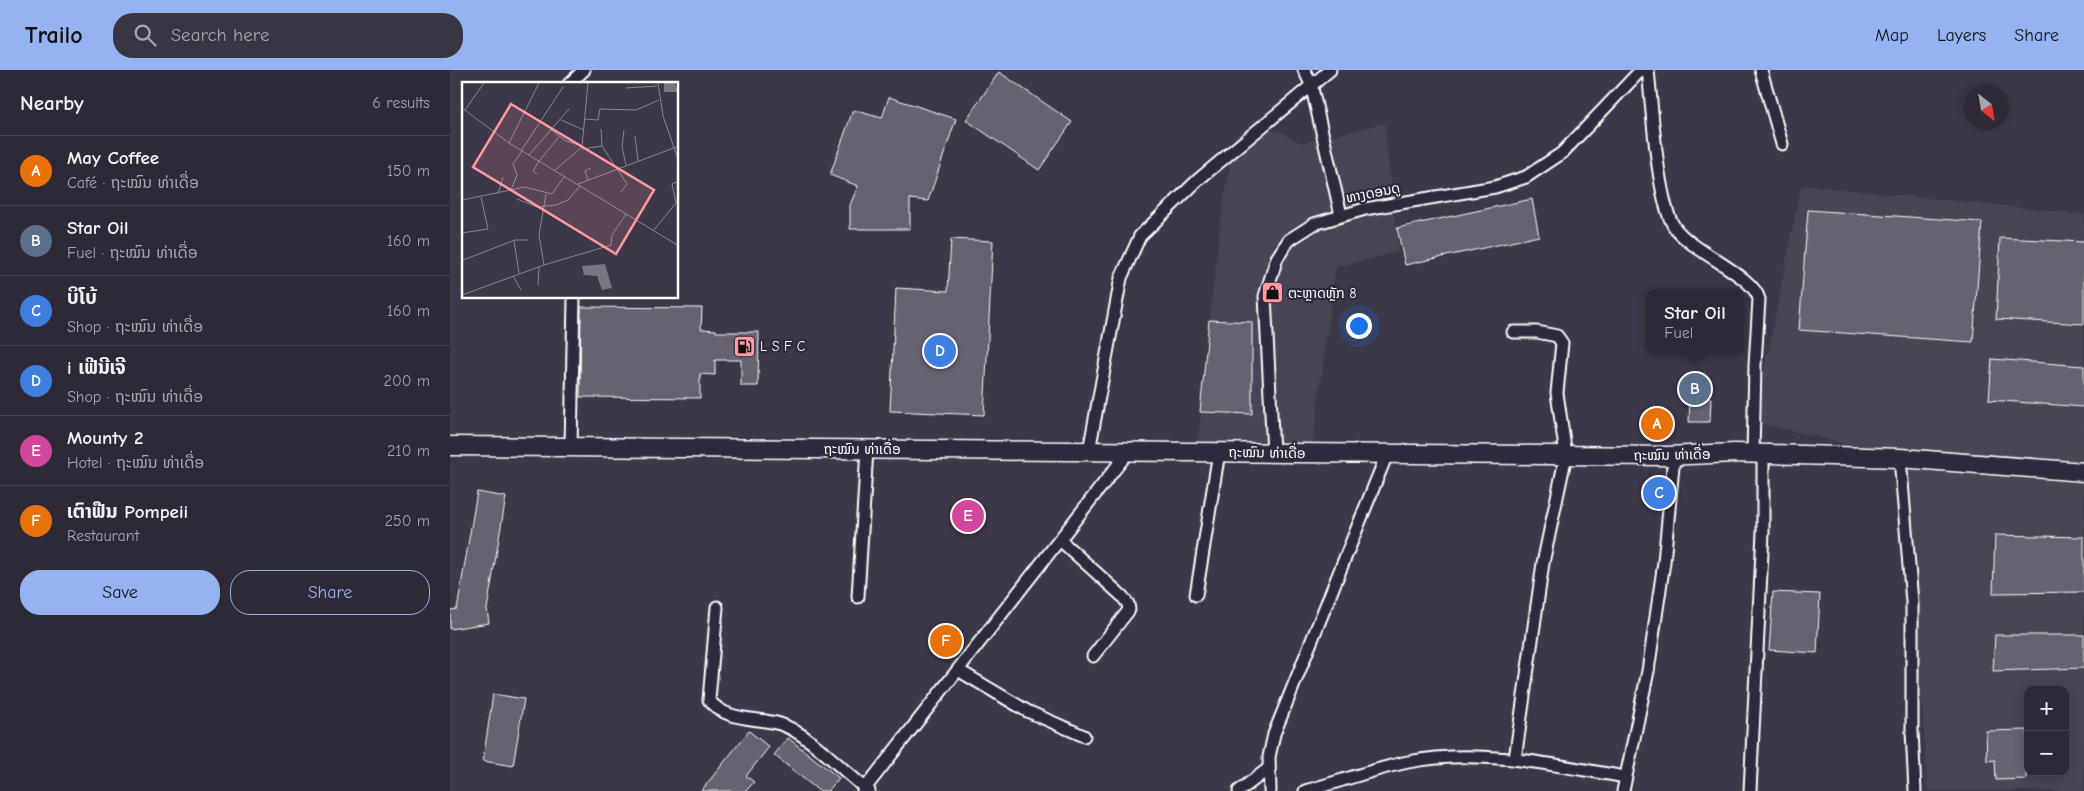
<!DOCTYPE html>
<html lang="en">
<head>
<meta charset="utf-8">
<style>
	:root { --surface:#2d2937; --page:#393542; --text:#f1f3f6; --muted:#a7a6ad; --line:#484552; --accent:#95b2f1 }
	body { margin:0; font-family:"Comic Neue","Noto Sans Lao",sans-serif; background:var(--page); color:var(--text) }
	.controls { position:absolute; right:15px; bottom:15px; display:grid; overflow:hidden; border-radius:10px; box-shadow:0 2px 12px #0003 }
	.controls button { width:45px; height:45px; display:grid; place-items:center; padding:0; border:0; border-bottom:1px solid var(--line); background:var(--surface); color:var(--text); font:25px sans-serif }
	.compass { position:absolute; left:1514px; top:15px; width:45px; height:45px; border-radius:50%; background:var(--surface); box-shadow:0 2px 12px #0003; rotate:149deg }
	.you { position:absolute; left:908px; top:255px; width:18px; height:18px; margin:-12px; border:4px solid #fff; border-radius:50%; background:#1a73e8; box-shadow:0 0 0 8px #1a73e833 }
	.badge { display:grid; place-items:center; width:32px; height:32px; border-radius:50%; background:var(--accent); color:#fff; font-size:16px; font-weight:700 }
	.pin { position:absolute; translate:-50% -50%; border:2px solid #fff; box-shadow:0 1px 5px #0006 }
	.popup { position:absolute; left:1196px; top:219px; width:98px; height:65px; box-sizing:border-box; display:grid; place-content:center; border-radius:10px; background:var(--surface); filter:drop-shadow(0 1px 4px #0005); font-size:16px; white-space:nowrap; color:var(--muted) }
	.popup b { font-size:19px; color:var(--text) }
	.popup::after { content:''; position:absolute; left:50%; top:100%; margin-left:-10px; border:10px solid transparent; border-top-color:var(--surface) }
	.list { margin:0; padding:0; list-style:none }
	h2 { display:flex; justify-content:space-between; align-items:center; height:65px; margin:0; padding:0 20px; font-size:21px }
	h2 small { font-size:16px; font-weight:400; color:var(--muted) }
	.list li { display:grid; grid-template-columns:32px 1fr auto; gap:15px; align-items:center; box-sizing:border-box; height:70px; padding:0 20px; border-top:1px solid var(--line) }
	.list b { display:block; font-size:19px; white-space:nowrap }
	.list p { margin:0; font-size:16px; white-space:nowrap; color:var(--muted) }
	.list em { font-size:16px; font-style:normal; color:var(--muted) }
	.actions { display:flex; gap:10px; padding:15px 20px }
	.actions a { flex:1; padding:11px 0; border:1px solid var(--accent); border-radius:20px; text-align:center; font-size:18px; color:var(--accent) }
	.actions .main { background:var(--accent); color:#111 }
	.icon { flex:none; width:28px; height:28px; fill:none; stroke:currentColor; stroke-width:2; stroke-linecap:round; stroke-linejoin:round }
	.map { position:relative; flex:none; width:1634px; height:721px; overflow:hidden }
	header { display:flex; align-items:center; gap:30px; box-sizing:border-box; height:70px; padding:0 25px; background:var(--accent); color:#111 }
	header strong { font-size:24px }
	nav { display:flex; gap:28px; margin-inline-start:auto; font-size:18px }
	.search { width:350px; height:45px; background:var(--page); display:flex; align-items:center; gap:12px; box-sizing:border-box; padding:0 18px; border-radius:20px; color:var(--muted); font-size:19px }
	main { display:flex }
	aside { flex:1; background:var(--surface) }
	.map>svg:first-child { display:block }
	.built { fill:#494455; fill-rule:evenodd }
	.building { fill:#666270; stroke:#fff }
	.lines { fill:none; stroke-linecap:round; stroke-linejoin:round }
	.minor-casing { stroke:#fff; stroke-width:15 }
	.primary-casing { stroke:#fff; stroke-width:21 }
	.minor { stroke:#2f2a3d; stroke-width:11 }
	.primary { stroke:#2f2a3d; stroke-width:18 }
	.labels { text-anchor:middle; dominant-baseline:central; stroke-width:4.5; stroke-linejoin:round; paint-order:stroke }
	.street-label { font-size:14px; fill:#fff; stroke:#2f2a3d }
	.poi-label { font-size:14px; fill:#fff; stroke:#2f2a3d; text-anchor:start }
	.inset-road { fill:none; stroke:#8a8792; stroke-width:1 }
	.view { fill:#ff9aa2; fill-opacity:0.15; stroke:#ff9aa2; stroke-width:2.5 }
	.inset-edge { fill:none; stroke:#fff; stroke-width:2.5 }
</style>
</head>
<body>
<header>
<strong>Trailo</strong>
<div class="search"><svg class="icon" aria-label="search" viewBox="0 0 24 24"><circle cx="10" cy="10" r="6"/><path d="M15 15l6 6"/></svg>Search here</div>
<nav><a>Map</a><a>Layers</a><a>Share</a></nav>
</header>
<main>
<aside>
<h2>Nearby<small>6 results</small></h2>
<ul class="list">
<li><span class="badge" style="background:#e8710a">A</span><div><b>May Coffee</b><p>Café · ຖະໝົນ ທ່າເດື່ອ</p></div><em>150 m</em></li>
<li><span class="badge" style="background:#5c6f8a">B</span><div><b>Star Oil</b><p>Fuel · ຖະໝົນ ທ່າເດື່ອ</p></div><em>160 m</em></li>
<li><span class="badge" style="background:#3f7fe0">C</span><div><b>ບິໂບ້</b><p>Shop · ຖະໝົນ ທ່າເດື່ອ</p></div><em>160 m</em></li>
<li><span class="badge" style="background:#3f7fe0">D</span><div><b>i ເຟີນີເຈີ</b><p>Shop · ຖະໝົນ ທ່າເດື່ອ</p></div><em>200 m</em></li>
<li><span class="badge" style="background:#d1479c">E</span><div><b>Mounty 2</b><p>Hotel · ຖະໝົນ ທ່າເດື່ອ</p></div><em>210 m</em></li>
<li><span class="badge" style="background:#e8710a">F</span><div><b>ເຕົາຟືນ Pompeii</b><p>Restaurant</p></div><em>250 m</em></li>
</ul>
<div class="actions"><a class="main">Save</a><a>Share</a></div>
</aside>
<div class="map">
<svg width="1634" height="721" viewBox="0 0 1634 721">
	<rect width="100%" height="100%" fill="#3c3749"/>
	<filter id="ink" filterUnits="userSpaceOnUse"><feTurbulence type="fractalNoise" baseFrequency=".02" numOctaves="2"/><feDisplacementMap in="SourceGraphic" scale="10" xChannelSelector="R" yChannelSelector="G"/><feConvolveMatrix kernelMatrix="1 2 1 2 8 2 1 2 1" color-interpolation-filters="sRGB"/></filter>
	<g filter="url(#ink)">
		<g class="built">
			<polygon points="935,53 948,182 886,197 861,383 747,382 769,159 785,65 827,60 851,73"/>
			<path d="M1351 115 1634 144V721H1478L1455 388 1304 352ZM1578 620H1615V702H1578Z"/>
		</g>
		<g class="building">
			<polygon points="549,2 622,52 589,100 516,50"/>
			<polygon points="439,27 506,49 478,131 460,129 460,159 400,159 400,135 408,116 380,105 403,40 432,48"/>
			<polygon points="1082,129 1089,166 955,195 947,158"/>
			<polygon points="1358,140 1532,152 1523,272 1349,260"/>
			<polygon points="1550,168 1634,172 1634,254 1546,249"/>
			<polygon points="501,169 543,171 534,345 440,341 446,218 498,221"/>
			<polygon points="131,237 252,238 251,259 266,260 266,262 309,262 308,316 291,316 291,290 265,290 265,305 250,304 250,328 130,327"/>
			<polygon points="759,250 802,252 802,344 750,342"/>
			<polygon points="1542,289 1634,296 1634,337 1539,330"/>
			<polygon points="1240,327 1261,328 1260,352 1239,352"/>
			<polygon points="27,422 56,427 37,539 39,553 0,559 0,540 7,539"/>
			<polygon points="1545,465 1634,467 1634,522 1543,523"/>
			<polygon points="1323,522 1370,524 1367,583 1319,580"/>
			<polygon points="1545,565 1634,565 1634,598 1543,601"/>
			<polygon points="43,624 74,629 63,696 33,691"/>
			<polygon points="1578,660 1576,709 1546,710 1545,690 1537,691 1536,661"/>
			<polygon points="299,661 319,677 296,706 304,712 296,721 251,721"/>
			<polygon points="338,668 389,708 378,721 369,721 324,685"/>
		</g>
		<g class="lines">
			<defs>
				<g id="minor">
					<polyline points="854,0 861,14 891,145"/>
					<path d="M1198 0C1202 35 1207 133 1225 158 1244 183 1303 205 1309 229L1305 295 1303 384"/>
					<polyline points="1311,0 1332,74"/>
					<polyline points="119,14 134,0"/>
					<polyline points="1063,262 1087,262 1107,266 1112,273 1107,323 1116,385 1093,493 1065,689"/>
					<polyline points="121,376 124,228"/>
					<polyline points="639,381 671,208 690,166 749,109 880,0"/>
					<polyline points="823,383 815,226 827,188 839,170 864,154 915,139 1045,117 1076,107 1112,83 1191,0"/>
					<polyline points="1450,388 1462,532 1462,661 1465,721"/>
					<polyline points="610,470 672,526 678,534 679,540 643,586"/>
					<polyline points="746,525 769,382"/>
					<polyline points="408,527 417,380"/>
					<path d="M267 537 259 630C276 652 306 647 330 654 357 662 395 703 419 721"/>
					<polyline points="508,600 577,641 634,666"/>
					<polyline points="413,721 679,381"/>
					<polyline points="789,721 818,699"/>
					<polyline points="820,721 819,687 824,664 937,384"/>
					<path d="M855 721C889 712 924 699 958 692 1031 678 1104 695 1175 707"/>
					<polyline points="1173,721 1198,601 1214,492 1224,386"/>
					<polyline points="1300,721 1313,462 1313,384"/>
				</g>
				<polyline id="primary" points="0,376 1216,386 1285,383 1450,388 1634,402"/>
			</defs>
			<use href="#minor" class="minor-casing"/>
			<use href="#primary" class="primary-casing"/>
			<use href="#minor" class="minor"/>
			<use href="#primary" class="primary"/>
		</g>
	</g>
	<defs>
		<symbol id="shop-square" viewBox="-11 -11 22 22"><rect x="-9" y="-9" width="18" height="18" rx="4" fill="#ff9aa2" stroke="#2f2a3d"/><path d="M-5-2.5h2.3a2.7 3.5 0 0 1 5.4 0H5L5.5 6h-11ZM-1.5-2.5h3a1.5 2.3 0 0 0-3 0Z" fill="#111"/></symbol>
		<symbol id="fuel-square" viewBox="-11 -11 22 22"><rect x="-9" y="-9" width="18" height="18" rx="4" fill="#ff9aa2" stroke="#2f2a3d"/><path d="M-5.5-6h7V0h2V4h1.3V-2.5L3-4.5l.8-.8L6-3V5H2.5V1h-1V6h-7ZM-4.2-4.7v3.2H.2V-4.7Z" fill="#111"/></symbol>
	</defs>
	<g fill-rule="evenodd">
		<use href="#shop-square" x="810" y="210" width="25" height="25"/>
		<use href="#fuel-square" x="282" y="264" width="25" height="25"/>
	</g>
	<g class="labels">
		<g class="street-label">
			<text transform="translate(923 123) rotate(-11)">ທາງດອນດູ</text>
			<text x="412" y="379">ຖະໝົນ ທ່າເດື່ອ</text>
			<text transform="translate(817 383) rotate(1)">ຖະໝົນ ທ່າເດື່ອ</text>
			<text transform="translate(1222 385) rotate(-1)">ຖະໝົນ ທ່າເດື່ອ</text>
		</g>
		<g class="poi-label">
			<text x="838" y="223">ຕະຫຼາດຫຼັກ 8</text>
			<text x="310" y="276">L S F C</text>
		</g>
	</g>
	<g transform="translate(12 12)">
		<rect width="216" height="216" fill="#3c3749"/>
		<path d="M202 1H213L216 10H202ZM143 182 150 206 140 208 135 194 122 193 120 184Z" fill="#797682"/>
		<path class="inset-road" d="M196 1 201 34 217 80M164 6 195 4M0 26 47 61 217 164M3 28 22 1M123 37 136 38 138 27 174 28 197 18M99 38 122 48M88 47 104 59 120 64M139 47 140 64 165 102 159 110M162 48 160 65 164 83M173 54 176 79M47 61 77 1M120 67 140 64M59 69 101 5M67 73 107 27M93 88 120 65 126 1M75 92 71 89 77 79 97 55M126 98 123 89 129 86M116 102 217 64M49 108 55 93 51 82 60 69M36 112 41 95M55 117 75 125 94 123 106 118 118 104M0 118 63 105 90 112 102 95M191 149 214 121 210 102 217 99M0 151 26 147 19 115M52 159 57 191M1 178 53 158H66M82 183 149 163 150 153 164 132M51 194 59 208M76 203 77 185M0 213 82 183 77 153 84 112"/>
		<path class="view" d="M49 22 192 108 154 172 11 85Z"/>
		<rect width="216" height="216" class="inset-edge"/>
	</g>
</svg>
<div class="controls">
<button>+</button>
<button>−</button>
</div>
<svg class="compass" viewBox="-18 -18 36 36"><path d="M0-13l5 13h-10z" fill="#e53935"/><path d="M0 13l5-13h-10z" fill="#a7a6ad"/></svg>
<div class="you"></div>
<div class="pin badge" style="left:1207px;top:354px;background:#e8710a">A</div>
<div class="pin badge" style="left:1245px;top:319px;background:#5c6f8a">B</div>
<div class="popup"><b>Star Oil</b>Fuel</div>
<div class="pin badge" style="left:1209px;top:423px;background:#3f7fe0">C</div>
<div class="pin badge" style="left:490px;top:281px;background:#3f7fe0">D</div>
<div class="pin badge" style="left:518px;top:446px;background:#d1479c">E</div>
<div class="pin badge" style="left:496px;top:571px;background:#e8710a">F</div>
</div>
</main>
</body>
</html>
